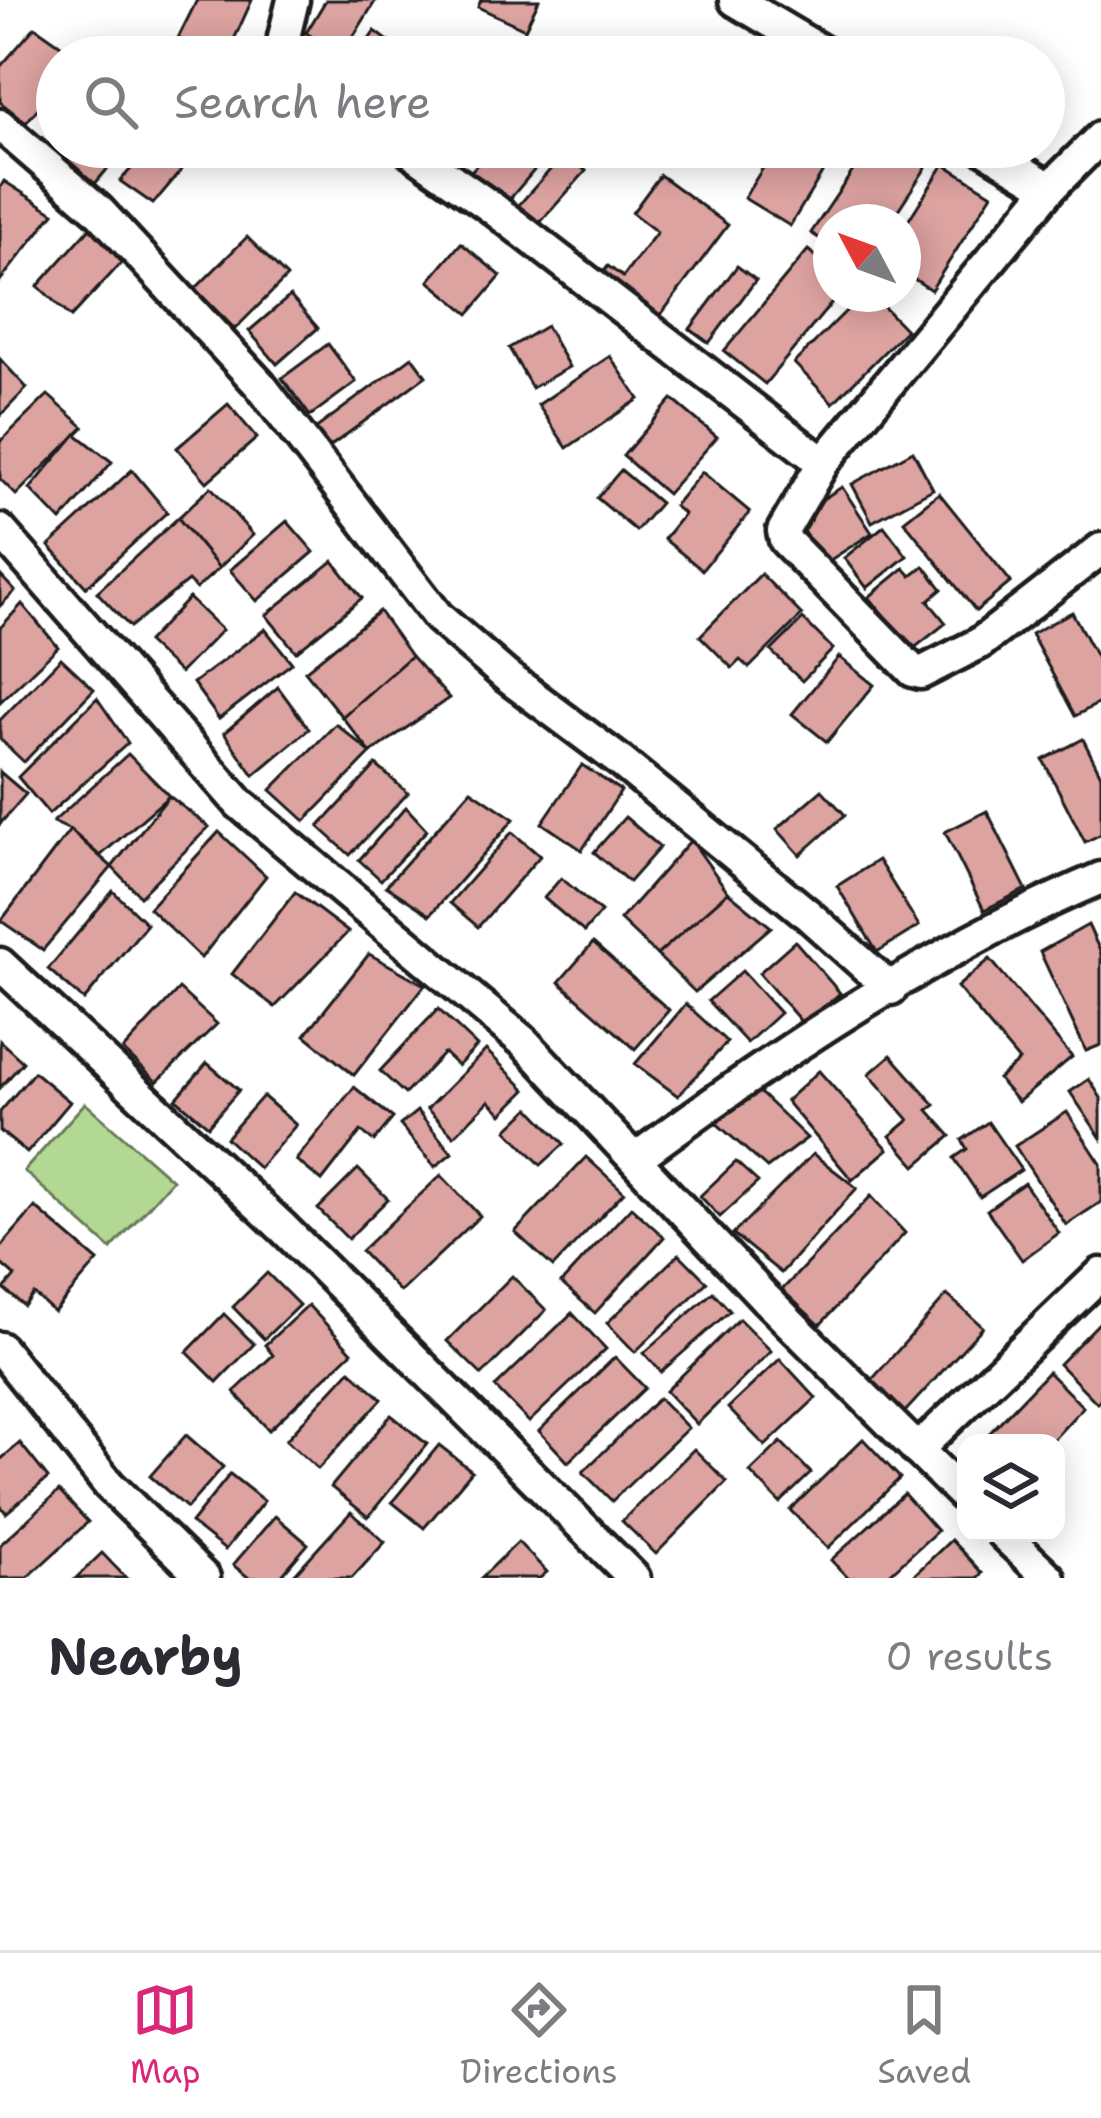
<!DOCTYPE html>
<html lang="en">
<head>
<meta charset="utf-8">
<style>
	:root { --surface:#fff; --page:#f2f2f3; --text:#2b2b33; --muted:#7c7c81; --line:#e1e1e2; --accent:#db2777 }
	body { margin:0; font-family:"Shantell Sans",sans-serif; background:var(--page); color:var(--text) }
	.controls { position:absolute; right:36px; bottom:36px; display:grid; overflow:hidden; border-radius:24px; box-shadow:0 6px 30px #0003 }
	.controls button { width:108px; height:108px; display:grid; place-items:center; padding:0; border:0; border-bottom:3px solid var(--line); background:var(--surface); color:var(--text); font:60px sans-serif }
	.compass { position:absolute; left:813px; top:204px; width:108px; height:108px; border-radius:50%; background:var(--surface); box-shadow:0 6px 30px #0003; rotate:311deg }
	.list { margin:0; padding:0; list-style:none }
	h2 { display:flex; justify-content:space-between; align-items:center; height:156px; margin:0; padding:0 48px; font-size:51px }
	h2 small { font-size:39px; font-weight:400; color:var(--muted) }
	.icon { flex:none; width:66px; height:66px; fill:none; stroke:currentColor; stroke-width:2; stroke-linecap:round; stroke-linejoin:round }
	.map { position:relative; flex:none; width:1101px; height:1578px; overflow:hidden }
	.search { position:absolute; background:var(--surface); box-shadow:0 6px 30px #0003; left:36px; right:36px; top:36px; height:132px; display:flex; align-items:center; gap:30px; box-sizing:border-box; padding:0 42px; border-radius:66px; color:var(--muted); font-size:45px }
	.sheet { height:372px; background:var(--surface) }
	nav { display:flex; justify-content:space-around; align-items:center; box-sizing:border-box; height:168px; border-top:3px solid var(--line); background:var(--surface); font-size:33px; color:var(--muted) }
	nav a { display:grid; justify-items:center; gap:6px }
	nav .on { color:var(--accent) }
	.map>svg:first-child { display:block }
	.green { fill:#b3d893; stroke:#687a58; stroke-width:3 }
	.building { fill:#dda3a1; stroke:#1c1c1c; stroke-width:3 }
	.lines { fill:none; stroke-linecap:round; stroke-linejoin:round }
	.minor-casing { stroke:#1c1c1c; stroke-width:39 }
	.minor { stroke:#fff; stroke-width:30 }
</style>
</head>
<body>
<div class="map">
<svg width="1101" height="1578" viewBox="0 0 1101 1578">
	<rect width="100%" height="100%" fill="#fff"/>
	<filter id="ink" filterUnits="userSpaceOnUse"><feTurbulence type="fractalNoise" baseFrequency=".00833" numOctaves="2"/><feDisplacementMap in="SourceGraphic" scale="24" xChannelSelector="R" yChannelSelector="G"/><feConvolveMatrix kernelMatrix="1 2 1 2 8 2 1 2 1" color-interpolation-filters="sRGB"/></filter>
	<g filter="url(#ink)">
		<polygon class="green" points="85,1103 172,1180 111,1249 24,1171"/>
		<g class="building">
			<polygon points="197,0 252,0 226,57 213,57 178,38"/>
			<polygon points="326,0 376,0 342,55 306,33"/>
			<polygon points="481,0 539,0 525,29 478,7"/>
			<polygon points="35,27 78,57 57,57 57,85 26,123 0,102 0,67"/>
			<polygon points="375,31 410,57 357,57"/>
			<polygon points="542,32 589,57 529,57"/>
			<polygon points="57,139 57,147 126,147 93,186 49,148"/>
			<polygon points="151,147 201,147 153,204 120,181"/>
			<polygon points="492,147 554,147 503,207 467,176"/>
			<polygon points="776,147 838,147 790,226 744,198"/>
			<polygon points="869,147 904,147 929,163 890,222 831,222 831,246 811,233"/>
			<polygon points="565,153 586,171 538,225 517,207"/>
			<polygon points="944,164 992,194 931,290 903,272 903,229"/>
			<polygon points="660,175 728,225 654,324 597,281 608,266 623,277 657,232 632,213"/>
			<polygon points="4,181 54,213 0,281 0,188"/>
			<polygon points="90,228 124,260 71,317 38,286"/>
			<polygon points="247,237 287,277 235,329 195,289"/>
			<polygon points="461,243 501,276 469,314 429,281"/>
			<polygon points="808,250 831,269 831,294 839,294 765,384 724,351"/>
			<polygon points="737,266 756,280 709,343 690,329"/>
			<polygon points="863,294 871,294 906,330 833,403 794,363"/>
			<polygon points="290,296 318,328 277,364 249,331"/>
			<polygon points="546,326 569,367 532,388 509,348"/>
			<polygon points="328,344 356,382 310,416 282,378"/>
			<polygon points="610,356 639,399 567,448 538,405"/>
			<polygon points="412,357 426,376 328,448 315,429"/>
			<polygon points="0,359 27,388 0,416"/>
			<polygon points="48,395 84,427 16,495 0,479 0,442"/>
			<polygon points="672,399 717,437 667,494 623,456"/>
			<polygon points="228,404 257,438 207,482 177,448"/>
			<polygon points="76,434 112,462 61,521 30,489"/>
			<polygon points="913,451 933,489 872,522 852,484"/>
			<polygon points="132,470 167,512 86,587 49,546"/>
			<polygon points="621,470 660,503 636,531 597,498"/>
			<polygon points="702,472 750,512 702,570 664,539 684,514 674,506"/>
			<polygon points="211,487 253,535 219,568 178,518"/>
			<polygon points="842,487 872,533 824,564 794,517"/>
			<polygon points="939,493 1011,582 976,611 904,521"/>
			<polygon points="178,518 219,568 196,589 188,581 130,627 97,592"/>
			<polygon points="287,521 314,552 257,601 230,570"/>
			<polygon points="884,526 907,556 867,588 844,558"/>
			<polygon points="333,561 362,598 296,652 266,615"/>
			<polygon points="924,566 942,589 928,601 946,623 912,650 869,597 904,568 911,576"/>
			<polygon points="761,574 802,615 749,668 740,660 732,668 700,636"/>
			<polygon points="0,575 15,591 0,606"/>
			<polygon points="189,598 222,630 180,673 147,642"/>
			<polygon points="22,604 58,647 0,702 0,628"/>
			<polygon points="379,611 411,656 342,717 305,671"/>
			<polygon points="1072,612 1101,666 1101,702 1075,716 1031,634"/>
			<polygon points="803,619 833,649 802,681 771,651"/>
			<polygon points="265,629 292,663 219,719 193,683"/>
			<polygon points="411,656 449,698 371,753 342,717"/>
			<polygon points="839,657 874,685 827,742 792,714"/>
			<polygon points="61,658 94,689 24,762 0,739 0,720"/>
			<polygon points="278,687 309,729 254,775 224,733"/>
			<polygon points="97,698 128,743 49,814 18,777"/>
			<polygon points="336,724 371,753 305,821 271,790"/>
			<polygon points="1083,739 1101,775 1101,834 1085,842 1043,760"/>
			<polygon points="128,754 169,796 100,856 70,830 53,822"/>
			<polygon points="376,765 408,793 350,855 319,827"/>
			<polygon points="582,765 621,791 582,850 542,823"/>
			<polygon points="0,772 26,794 0,824"/>
			<polygon points="471,790 514,819 430,915 386,886"/>
			<polygon points="822,790 845,815 800,855 777,829"/>
			<polygon points="169,796 209,827 140,896 112,867"/>
			<polygon points="406,807 427,830 381,880 359,860"/>
			<polygon points="987,811 1026,889 984,910 945,832"/>
			<polygon points="625,817 660,847 629,882 594,852"/>
			<polygon points="70,830 112,867 43,950 1,921"/>
			<polygon points="219,832 266,876 201,958 149,908"/>
			<polygon points="512,832 540,856 478,927 450,903"/>
			<polygon points="691,840 728,892 657,955 620,920"/>
			<polygon points="878,860 919,926 877,952 837,886"/>
			<polygon points="561,878 601,912 584,932 544,898"/>
			<polygon points="113,891 147,924 84,1000 48,969"/>
			<polygon points="295,892 348,932 275,1007 232,974"/>
			<polygon points="728,892 771,927 695,992 657,955"/>
			<polygon points="1088,925 1101,953 1101,1045 1086,1051 1040,952"/>
			<polygon points="795,941 840,993 804,1025 759,973"/>
			<polygon points="593,943 669,1010 635,1049 559,982"/>
			<polygon points="369,954 425,985 354,1075 305,1035"/>
			<polygon points="990,959 1072,1057 1018,1102 998,1079 1019,1061 957,987"/>
			<polygon points="742,971 780,1013 747,1043 708,1001"/>
			<polygon points="179,989 217,1024 157,1082 123,1050"/>
			<polygon points="686,1004 727,1042 678,1096 635,1064"/>
			<polygon points="438,1009 477,1046 458,1066 444,1053 405,1094 380,1071"/>
			<polygon points="0,1041 23,1062 0,1088"/>
			<polygon points="486,1050 526,1090 502,1114 489,1101 454,1136 427,1109"/>
			<polygon points="891,1055 935,1105 928,1110 951,1136 916,1166 890,1136 909,1120 869,1074"/>
			<polygon points="207,1063 239,1090 208,1126 176,1099"/>
			<polygon points="819,1071 888,1149 852,1180 786,1101"/>
			<polygon points="34,1072 70,1102 27,1153 0,1131 0,1112"/>
			<polygon points="1089,1079 1101,1098 1101,1138 1070,1092"/>
			<polygon points="354,1087 393,1118 374,1141 361,1131 322,1181 296,1160"/>
			<polygon points="755,1088 807,1138 767,1168 713,1120"/>
			<polygon points="263,1096 296,1125 259,1168 226,1138"/>
			<polygon points="530,1108 564,1144 541,1165 507,1130"/>
			<polygon points="417,1111 452,1153 435,1167 400,1125"/>
			<polygon points="1067,1112 1101,1164 1101,1202 1066,1225 1015,1146"/>
			<polygon points="988,1122 1021,1170 980,1197 954,1158 967,1149 962,1140"/>
			<polygon points="813,1154 857,1188 781,1273 733,1234"/>
			<polygon points="586,1157 624,1192 553,1267 515,1232"/>
			<polygon points="736,1162 758,1182 720,1217 700,1196"/>
			<polygon points="358,1169 388,1199 348,1239 318,1209"/>
			<polygon points="441,1175 480,1216 400,1292 361,1251"/>
			<polygon points="1024,1183 1059,1233 1022,1260 987,1210"/>
			<polygon points="871,1196 905,1233 820,1325 782,1290"/>
			<polygon points="35,1207 98,1261 54,1312 34,1294 24,1306 4,1289 15,1276 0,1263 0,1248"/>
			<polygon points="631,1207 664,1237 595,1313 561,1283"/>
			<polygon points="679,1254 707,1282 635,1352 607,1323"/>
			<polygon points="267,1273 299,1305 264,1339 233,1307"/>
			<polygon points="512,1276 546,1310 482,1375 447,1341"/>
			<polygon points="713,1292 730,1311 661,1372 644,1353"/>
			<polygon points="947,1295 983,1327 903,1414 868,1384"/>
			<polygon points="308,1305 352,1352 269,1430 234,1392 273,1355 265,1345"/>
			<polygon points="572,1313 606,1349 529,1422 495,1387"/>
			<polygon points="224,1314 254,1344 217,1382 187,1352"/>
			<polygon points="739,1319 771,1351 697,1424 666,1391"/>
			<polygon points="1101,1321 1101,1398 1097,1403 1059,1364"/>
			<polygon points="615,1357 645,1388 568,1462 539,1431"/>
			<polygon points="780,1359 816,1398 765,1446 728,1408"/>
			<polygon points="350,1370 382,1399 318,1469 286,1440"/>
			<polygon points="1048,1372 1083,1407 1050,1443 980,1443"/>
			<polygon points="659,1398 688,1428 612,1501 583,1472"/>
			<polygon points="391,1415 427,1444 368,1517 331,1487"/>
			<polygon points="186,1435 223,1467 187,1508 150,1476"/>
			<polygon points="863,1439 900,1478 828,1548 790,1510"/>
			<polygon points="781,1442 811,1473 780,1503 750,1472"/>
			<polygon points="20,1443 48,1478 6,1513 0,1505 0,1460"/>
			<polygon points="439,1445 472,1471 424,1528 392,1502"/>
			<polygon points="694,1449 727,1482 656,1554 622,1521"/>
			<polygon points="230,1474 264,1501 225,1550 191,1523"/>
			<polygon points="59,1491 88,1522 27,1578 0,1578 0,1545"/>
			<polygon points="904,1494 937,1531 885,1578 848,1578 831,1560"/>
			<polygon points="351,1512 385,1542 352,1578 291,1578"/>
			<polygon points="275,1516 308,1544 279,1578 249,1578 233,1565"/>
			<polygon points="951,1540 982,1573 977,1578 911,1578"/>
			<polygon points="518,1542 547,1572 540,1578 481,1578"/>
			<polygon points="102,1553 126,1578 76,1578"/>
		</g>
		<g class="lines">
			<defs>
				<g id="minor">
					<polyline points="293,0 284,37 295,57"/>
					<polyline points="735,0 831,57"/>
					<polyline points="0,125 98,210 260,385 438,617 506,676 620,761 806,913 891,989"/>
					<polyline points="1101,137 1050,188 823,463 783,531 785,540 913,671 921,673 980,643 1101,549"/>
					<polyline points="405,147 491,207 823,463"/>
					<polyline points="982,147 1050,188"/>
					<polyline points="0,530 240,804 524,1042 765,1298 966,1498"/>
					<polyline points="0,964 283,1228 634,1578"/>
					<path d="M635 1159C780 1052 934 949 1101 878"/>
					<polyline points="0,1348 109,1485 204,1578"/>
					<polyline points="917,1450 1101,1274"/>
					<polyline points="1002,1533 1049,1578"/>
				</g>
			</defs>
			<use href="#minor" class="minor-casing"/>
			<use href="#minor" class="minor"/>
		</g>
	</g>
</svg>
<div class="controls">
<button><svg class="icon" aria-label="layers" viewBox="0 0 24 24"><path d="M12 4l9 5-9 5-9-5zM3 14l9 5 9-5"/></svg></button>
</div>
<svg class="compass" viewBox="-18 -18 36 36"><path d="M0-13l5 13h-10z" fill="#e53935"/><path d="M0 13l5-13h-10z" fill="#7c7c81"/></svg>
<div class="search"><svg class="icon" aria-label="search" viewBox="0 0 24 24"><circle cx="10" cy="10" r="6"/><path d="M15 15l6 6"/></svg>Search here</div>
</div>
<section class="sheet">
<h2>Nearby<small>0 results</small></h2>
<ul class="list">
</ul>
</section>
<nav>
<a class="on"><svg class="icon" aria-label="map" viewBox="0 0 24 24"><path d="M3 6l6-2 6 2 6-2v14l-6 2-6-2-6 2zM9 4v14M15 6v14"/></svg>Map</a>
<a><svg class="icon" aria-label="directions" viewBox="0 0 24 24"><path d="M12 3l9 9-9 9-9-9zM9 14v-3h6M13 9l2 2-2 2"/></svg>Directions</a>
<a><svg class="icon" aria-label="saved" viewBox="0 0 24 24"><path d="M7 4h10v16l-5-4-5 4z"/></svg>Saved</a>
</nav>
</body>
</html>
